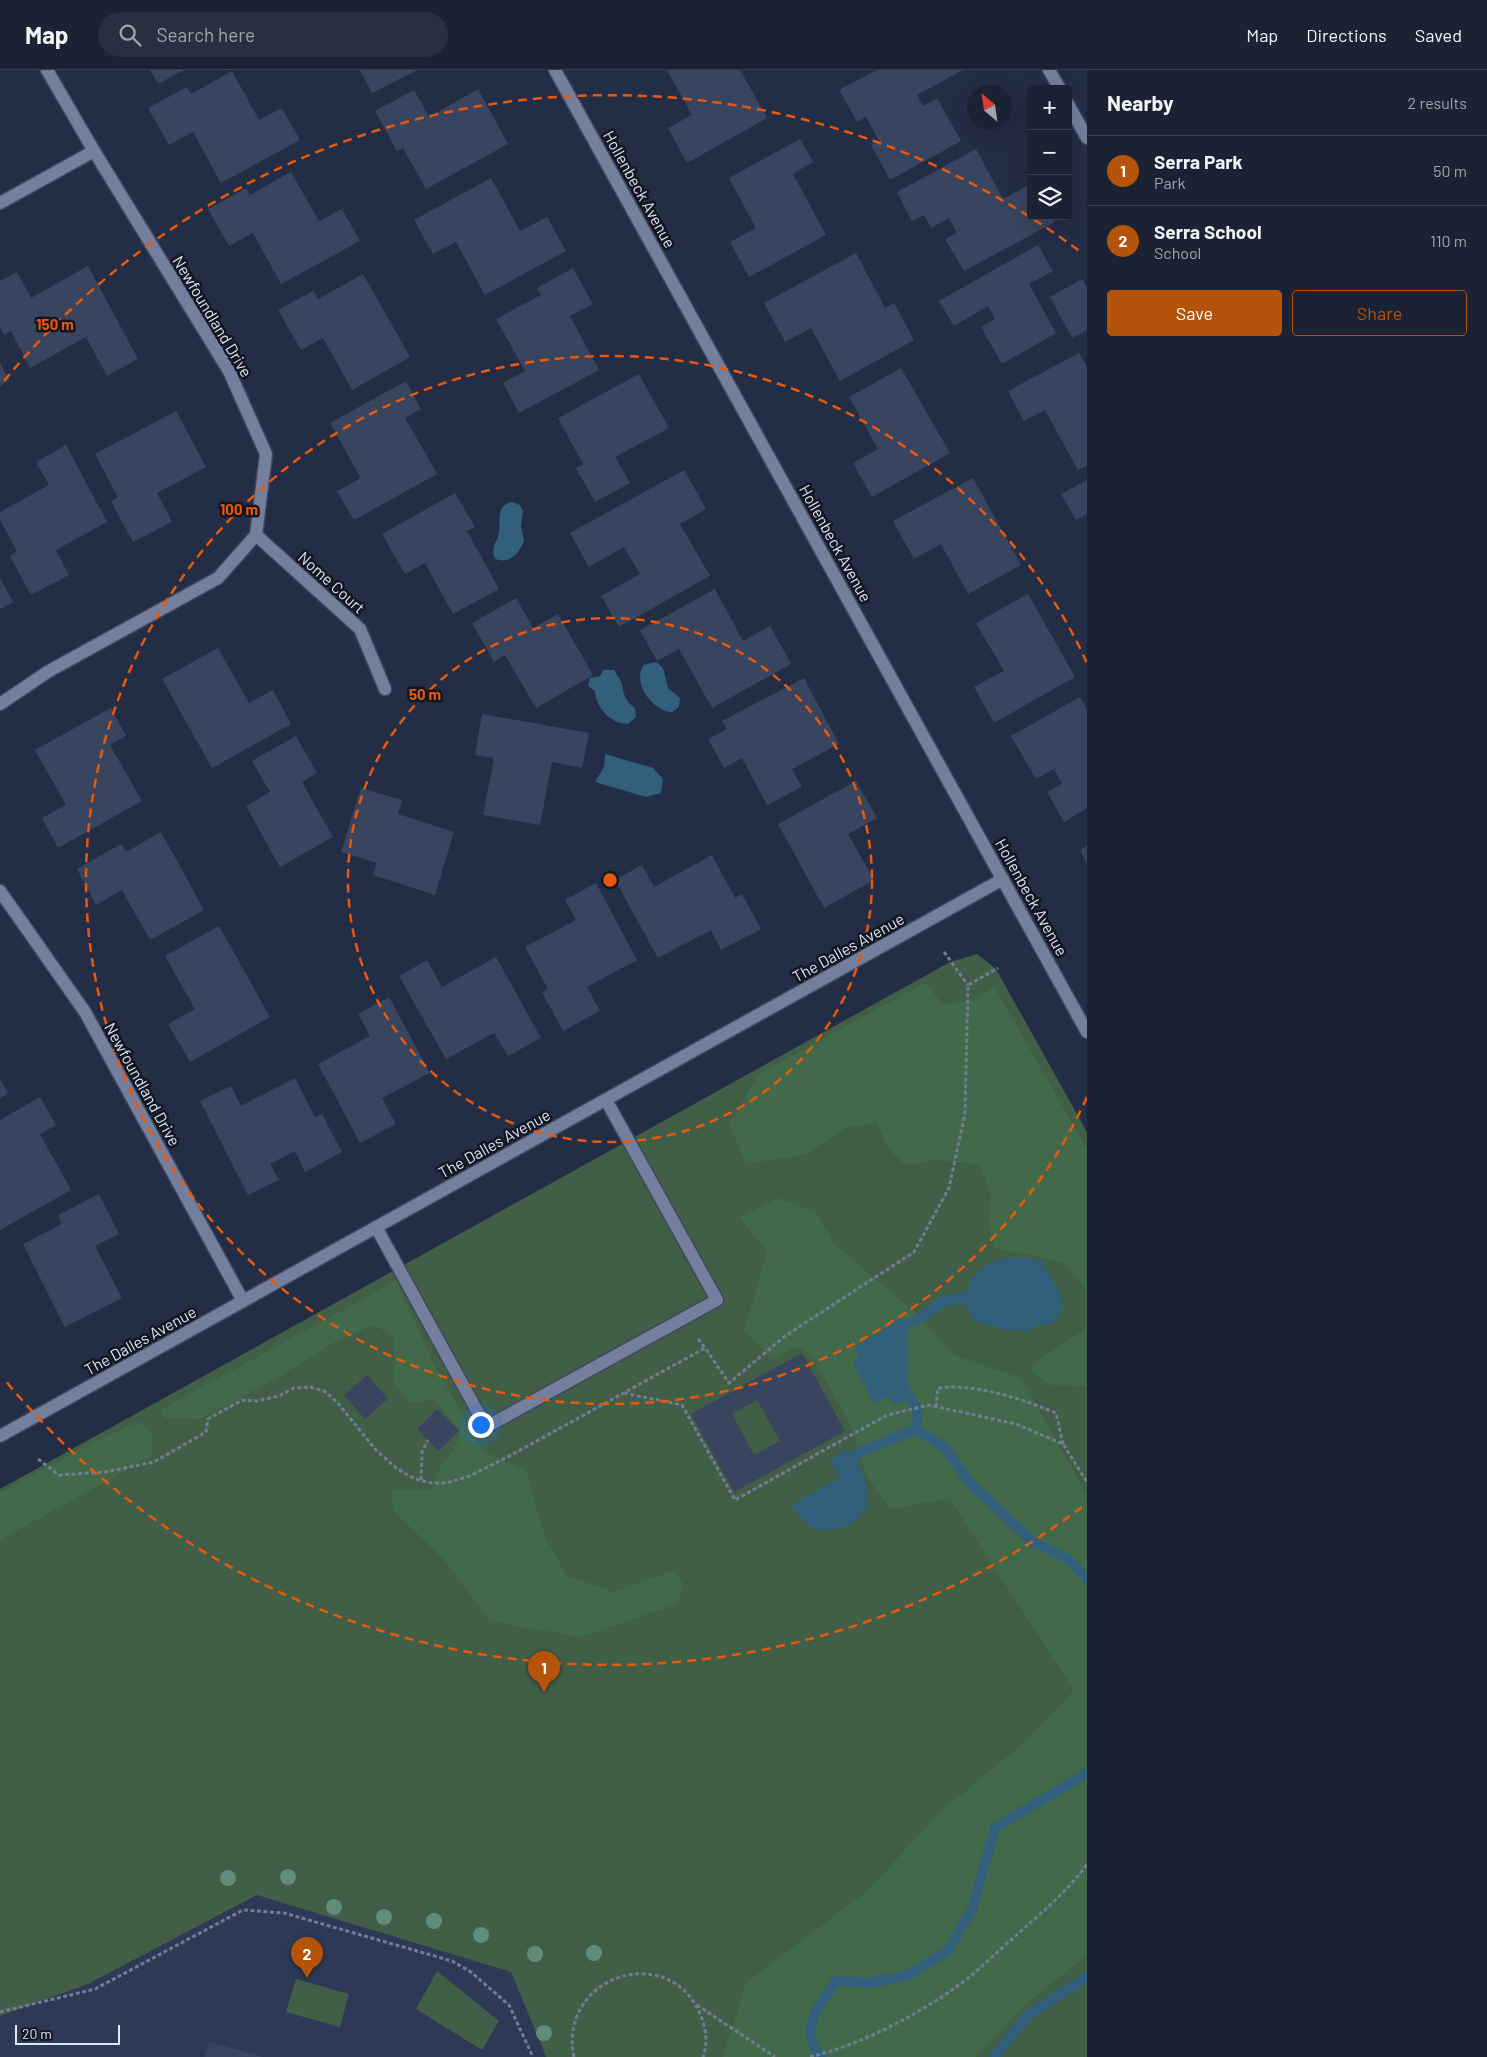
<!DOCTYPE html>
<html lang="en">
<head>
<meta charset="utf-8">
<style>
	:root { --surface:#1b2234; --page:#282f40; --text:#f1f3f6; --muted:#a0a4ac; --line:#393f4f; --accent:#b45309 }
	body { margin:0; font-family:Barlow,sans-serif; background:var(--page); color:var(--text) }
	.controls { position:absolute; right:15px; top:15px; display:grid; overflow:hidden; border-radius:5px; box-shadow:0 5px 20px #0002 }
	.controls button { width:45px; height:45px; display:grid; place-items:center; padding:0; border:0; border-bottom:1px solid var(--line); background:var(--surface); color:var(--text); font:25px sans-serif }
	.compass { position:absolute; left:967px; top:15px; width:45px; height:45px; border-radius:50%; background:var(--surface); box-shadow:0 5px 20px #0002; rotate:331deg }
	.scale { position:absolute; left:15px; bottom:12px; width:105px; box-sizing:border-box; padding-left:5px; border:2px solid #dfe6f6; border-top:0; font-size:14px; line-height:18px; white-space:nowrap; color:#dfe6f6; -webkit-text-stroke:4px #121621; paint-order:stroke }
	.you { position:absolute; left:480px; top:1354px; width:18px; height:18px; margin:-12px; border:4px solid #fff; border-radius:50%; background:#1a73e8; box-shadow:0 0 0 8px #1a73e833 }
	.badge { display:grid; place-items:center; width:32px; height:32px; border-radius:50%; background:var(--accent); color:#fff; font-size:16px; font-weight:700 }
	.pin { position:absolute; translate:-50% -41px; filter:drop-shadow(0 1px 2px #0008) }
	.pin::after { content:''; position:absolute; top:26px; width:18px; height:15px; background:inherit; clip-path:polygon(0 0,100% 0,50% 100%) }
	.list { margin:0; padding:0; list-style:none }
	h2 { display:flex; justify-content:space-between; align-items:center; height:65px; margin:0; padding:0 20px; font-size:21px }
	h2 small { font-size:16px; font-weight:400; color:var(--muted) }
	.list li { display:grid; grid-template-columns:32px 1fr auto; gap:15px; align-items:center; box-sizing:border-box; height:70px; padding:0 20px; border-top:1px solid var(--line) }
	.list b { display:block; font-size:19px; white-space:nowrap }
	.list p { margin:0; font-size:16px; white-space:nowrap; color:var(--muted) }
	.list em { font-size:16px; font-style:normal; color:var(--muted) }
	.actions { display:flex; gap:10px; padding:15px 20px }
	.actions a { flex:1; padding:11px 0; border:1px solid var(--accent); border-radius:5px; text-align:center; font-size:18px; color:var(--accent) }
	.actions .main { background:var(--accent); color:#fff }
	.icon { flex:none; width:28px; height:28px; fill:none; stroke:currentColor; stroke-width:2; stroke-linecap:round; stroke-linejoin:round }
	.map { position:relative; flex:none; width:1087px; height:1987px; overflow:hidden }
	header { display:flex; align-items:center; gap:30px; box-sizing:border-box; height:70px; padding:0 25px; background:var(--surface); border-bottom:1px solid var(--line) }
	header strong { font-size:24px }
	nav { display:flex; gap:28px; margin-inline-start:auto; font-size:18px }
	.search { width:350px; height:45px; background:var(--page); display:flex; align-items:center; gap:12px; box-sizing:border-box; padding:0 18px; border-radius:28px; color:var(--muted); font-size:19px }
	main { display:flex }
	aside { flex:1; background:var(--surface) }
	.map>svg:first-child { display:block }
	.built { fill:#2d3956 }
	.green { fill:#415e47 }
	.forest { fill:#426a4a }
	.water { fill:#315f7c }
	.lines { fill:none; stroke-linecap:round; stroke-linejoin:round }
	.stream { stroke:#315f7c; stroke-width:10 }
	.building { fill:#39445e; fill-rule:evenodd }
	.minor-casing { stroke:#3f475c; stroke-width:15 }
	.path { stroke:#737b91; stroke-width:3; stroke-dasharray:4 2.5; stroke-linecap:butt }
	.minor { stroke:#747f9d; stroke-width:12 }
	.tree { fill:#638b79 }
	.ring { fill:none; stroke:#e8590c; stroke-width:2.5; stroke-dasharray:9 6 }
	.labels { text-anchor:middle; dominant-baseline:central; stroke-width:5; stroke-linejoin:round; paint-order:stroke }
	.street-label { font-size:16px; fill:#dfe6f6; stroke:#121621 }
	.centre { fill:#e8590c; stroke:#121621; stroke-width:2.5 }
	.ring-label { font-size:15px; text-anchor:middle; font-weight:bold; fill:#e8590c; stroke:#121621; stroke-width:5; stroke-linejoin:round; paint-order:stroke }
</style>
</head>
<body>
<header>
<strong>Map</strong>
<div class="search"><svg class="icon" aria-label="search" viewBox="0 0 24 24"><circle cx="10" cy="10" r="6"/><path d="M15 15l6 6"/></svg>Search here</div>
<nav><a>Map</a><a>Directions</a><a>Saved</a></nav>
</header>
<main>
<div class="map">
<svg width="1087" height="1987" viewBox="0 0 1087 1987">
	<rect width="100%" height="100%" fill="#242d46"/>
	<polygon class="built" points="257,1824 511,1902 546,1987 0,1987 0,1946 88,1914"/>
	<g class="green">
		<polygon points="977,884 996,899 1087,1062 1087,1987 546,1987 511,1902 257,1825 88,1914 0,1946 0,1419 950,892"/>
		<polygon points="437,1901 499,1951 482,1980 416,1939"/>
		<polygon points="296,1909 349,1924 340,1957 286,1942"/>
	</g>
	<g class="forest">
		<polygon points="925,913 944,935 978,929 994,916 1087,1080 1087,1221 1066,1194 1033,1185 994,1178 989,1154 991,1125 979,1094 934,1090 905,1095 889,1079 876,1052 846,1058 807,1084 746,1094 729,1054 759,1004"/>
		<polygon points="779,1128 817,1143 834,1174 911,1239 954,1285 1021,1308 1087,1425 1087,1885 1029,1931 975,1987 723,1987 746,1913 867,1821 942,1740 1023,1674 1074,1620 949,1428 891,1439 867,1407 849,1352 812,1286 798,1276 772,1289 744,1260 767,1183 740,1147"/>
		<path d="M396 1211 433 1292 483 1381 526 1401 545 1467 567 1506 614 1522 675 1500 683 1514 679 1533 581 1567 490 1551 445 1491 393 1440 392 1420H430C433 1413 436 1405 440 1398 447 1386 462 1374 459 1359L434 1330 410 1333 394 1312V1266L373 1255 333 1273 274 1310 200 1349 165 1348 160 1340Z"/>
		<polygon points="1087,1258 1087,1316 1050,1315 1030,1300 1041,1288"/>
		<polygon points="140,1351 152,1365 152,1386 0,1470 0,1423 91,1373"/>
	</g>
	<g class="water">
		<path d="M512 432 520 435 523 441 521 456 524 471C518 485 510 494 495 489 490 474 497 475 499 462 501 450 495 436 512 432Z"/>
		<path d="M656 592 663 598 668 618 680 628 679 637 672 642C653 642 631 612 644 595Z"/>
		<path d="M603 600H614C616 604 621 610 622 614 624 625 625 631 635 638L636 647 628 654C611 654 596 638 595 621L588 616 590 608 600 606Z"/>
		<polygon points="605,684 653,698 663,709 661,723 646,727 595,712 604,697"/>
		<path d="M1007 1188H1028L1041 1191 1059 1221 1063 1238 1052 1254 1038 1255 1029 1261 998 1259 989 1254H981L971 1247 964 1231C966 1226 967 1220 969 1215 976 1199 990 1191 1007 1188Z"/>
		<polygon points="903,1247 908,1262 908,1322 907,1330 894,1334 887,1327 874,1333 853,1292 859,1287 855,1277"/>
		<path d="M848 1379C857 1395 868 1408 868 1428 868 1452 831 1467 812 1457 803 1453 797 1442 791 1435L840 1408 830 1390Z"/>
	</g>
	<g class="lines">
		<g class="stream">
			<polyline points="896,1264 897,1261 927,1244 942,1232 966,1227"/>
			<polyline points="901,1312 918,1341 916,1359"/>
			<polyline points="916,1359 945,1378 970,1413 1032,1471 1068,1489 1087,1509"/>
			<polyline points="853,1388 860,1382 916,1359"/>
			<path d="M822 1987C796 1961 820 1934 836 1911L870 1913 908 1905 948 1881 972 1839 995 1758 1087 1703"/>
			<polyline points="994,1987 1027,1946 1087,1907"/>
		</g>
	</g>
	<g class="building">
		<polygon points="150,0 184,0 158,14"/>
		<polygon points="360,0 417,0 372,23"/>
		<polygon points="667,0 740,0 767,48 687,93 668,58 692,45"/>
		<polygon points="877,0 963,0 917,25 923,36 937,28 961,71 890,110 871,75 879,71 866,47 857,52 839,20"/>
		<polygon points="232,1 259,50 282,38 300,70 221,113 193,62 169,75 148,38 187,17 191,24"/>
		<polygon points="478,19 508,74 426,119 403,78 397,81 375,41 414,20 429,47"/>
		<polygon points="800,69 813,92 793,104 826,165 749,207 730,172 756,158 729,108"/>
		<polygon points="976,79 1003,129 1031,114 1031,146 1052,146 1055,152 964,201 945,169 957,163 949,148 931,158 924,145 912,151 897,122"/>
		<polygon points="291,102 319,151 342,139 360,171 281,214 253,163 229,176 208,139 246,118 250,125"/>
		<polygon points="491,108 520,161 547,147 566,181 485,225 456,172 433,184 414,150"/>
		<polygon points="1038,175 1053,201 1029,214 1056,263 1002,294 981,257 995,249 988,236 954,256 939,231"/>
		<polygon points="856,183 885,238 894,233 914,270 840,311 811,258 785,272 764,233"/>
		<polygon points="88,196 138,289 107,306 86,267 30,298 11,261 4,265 0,257 0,211 17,202 31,228"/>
		<polygon points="573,198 593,234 570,246 599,300 519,343 503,313 525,301 496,249 541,225 537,218"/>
		<polygon points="363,204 410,287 352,320 323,268 301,280 278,240 313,221 318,229"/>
		<polygon points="1082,209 1087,218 1087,260 1072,268 1050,227"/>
		<polygon points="1079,283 1087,297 1087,396 1078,400 1045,340 1024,351 1008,321"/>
		<polygon points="0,293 9,310 0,316"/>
		<polygon points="901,298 950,383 872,427 853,393 878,379 849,327"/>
		<polygon points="639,304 669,358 615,387 630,413 595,432 576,398 583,394 558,348"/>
		<polygon points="406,311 421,339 405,348 437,404 354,450 337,421 361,408 330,353"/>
		<polygon points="176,341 206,397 157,423 172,452 133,472 111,431 118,427 95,384"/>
		<polygon points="66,375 107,452 56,480 69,505 31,525 10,486 17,481 0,450 0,442 49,415 36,392"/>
		<polygon points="684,400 706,439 680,454 710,506 619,557 601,526 640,504 624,477 589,497 570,463"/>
		<polygon points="973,408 1021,495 968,524 941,474 914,489 893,451"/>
		<polygon points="1087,410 1087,444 1076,450 1061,424"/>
		<polygon points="455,423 475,457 467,461 499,519 453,544 425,493 405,504 382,464"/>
		<polygon points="0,508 13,532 0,539"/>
		<polygon points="715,519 743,571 770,556 791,594 712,638 679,579 657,591 640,560"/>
		<polygon points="1028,524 1075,607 994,653 974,617 1004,601 976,553"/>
		<polygon points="516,528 533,558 558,544 593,605 536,638 505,585 494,592 472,553"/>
		<polygon points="218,578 249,633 273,620 291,654 212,698 162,609"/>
		<polygon points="804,608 839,674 792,699 802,717 767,735 742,688 724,698 708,669 727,659 722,651"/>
		<polygon points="1080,627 1087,640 1087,738 1064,752 1047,722 1062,714 1054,699 1036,709 1011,666"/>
		<polygon points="111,638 126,666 110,675 142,731 58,778 42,748 66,735 35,680"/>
		<polygon points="482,644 589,663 582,698 552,692 540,755 483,745 494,688 475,685"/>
		<polygon points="296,666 317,703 302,712 333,767 280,797 246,736 270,722 252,691"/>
		<polygon points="856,711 877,748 848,764 874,810 824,838 778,754"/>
		<polygon points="361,718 402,730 398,744 454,762 435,825 373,805 377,793 341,782"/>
		<polygon points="161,762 204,840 150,870 122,820 96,835 77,799 121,774 126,782"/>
		<polygon points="1087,776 1087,794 1080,780"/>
		<polygon points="712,785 735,828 742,824 761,859 721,880 711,860 658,888 615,810 642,795 654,817"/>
		<polygon points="596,813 637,890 587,917 600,941 563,961 542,922 548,919 525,877 576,850 565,830"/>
		<polygon points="219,856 270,947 190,992 168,954 195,939 165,886"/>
		<polygon points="496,887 541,968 508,986 494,963 446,989 399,906 427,890 442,917"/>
		<polygon points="389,927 430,1003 382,1028 396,1054 360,1073 318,994 370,966 358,944"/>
		<polygon points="295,1008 315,1047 322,1044 342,1082 305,1102 295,1081 270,1094 279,1110 248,1125 200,1031 231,1016 241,1036"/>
		<polygon points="0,1009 8,1023 0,1028"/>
		<polygon points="40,1027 56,1055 40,1064 71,1120 0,1160 0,1050"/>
		<polygon points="99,1124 119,1164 95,1176 122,1228 65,1257 23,1174 62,1154 58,1145"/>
		<path d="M802 1283 845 1361 734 1422 691 1344ZM757 1330 780 1371 754 1385 732 1344Z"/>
		<polygon points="367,1305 388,1329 365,1349 344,1325"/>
		<polygon points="437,1339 459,1361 439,1381 417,1359"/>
		<polygon points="209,1972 261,1986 261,1987 205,1987"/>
	</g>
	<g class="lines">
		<defs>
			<g id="minor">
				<polyline points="555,0 1087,962"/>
				<polyline points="1049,0 1060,19"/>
				<polyline points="1068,34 1087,68"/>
				<polyline points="0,133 94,81"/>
				<polyline points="256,465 360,559 385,619"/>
				<polyline points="0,634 49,601 218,508 256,465 266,384 229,301 94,81 47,0"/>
				<polyline points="0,821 85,942 243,1231"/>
				<polyline points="376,1157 486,1357 717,1230 606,1030"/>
				<polyline points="0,1366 1003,809"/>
			</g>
		</defs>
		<use href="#minor" class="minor-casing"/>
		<g class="path">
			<polyline points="944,882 968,915"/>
			<polyline points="698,1269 705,1278"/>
			<polyline points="624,1323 682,1335 735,1430 887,1345 929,1335 1016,1354 1063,1374 1087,1412"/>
			<path d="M936 1337 938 1318C976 1313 1021 1329 1056 1343L1063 1374"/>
			<polyline points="38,1389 59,1405 105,1402 154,1392 206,1362 208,1349 242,1330 257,1331 279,1326 294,1318 310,1317 324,1321 337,1332 375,1379 396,1398 415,1409 432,1413 446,1413 470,1406 515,1383 705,1278 729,1313 785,1266 914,1182 949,1118 965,1043 968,915 998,898"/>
			<polyline points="421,1410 422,1382 428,1370"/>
			<polyline points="697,1935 775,1987"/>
			<polyline points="0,1942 95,1919 243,1840 284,1843 452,1891 471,1902 509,1935 533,1987"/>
			<path d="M574 1987C557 1906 670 1869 701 1946 706 1959 708 1974 703 1987"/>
			<path d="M810 1987C864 1974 928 1940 972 1905 988 1891 1004 1876 1020 1862 1043 1841 1069 1820 1087 1794"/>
		</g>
		<use href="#minor" class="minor"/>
	</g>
	<g class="tree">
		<circle cx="288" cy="1807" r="8"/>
		<circle cx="228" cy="1808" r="8"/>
		<circle cx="334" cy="1837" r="8"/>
		<circle cx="384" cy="1847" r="8"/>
		<circle cx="434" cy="1851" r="8"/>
		<circle cx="481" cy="1865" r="8"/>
		<circle cx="594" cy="1883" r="8"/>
		<circle cx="535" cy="1884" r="8"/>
		<circle cx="544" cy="1963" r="8"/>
	</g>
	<g class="ring">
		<circle cx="610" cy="810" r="262"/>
		<path d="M1087 1027A524 524 0 1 1 1087 593"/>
		<path d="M1082 1437A785 785 0 0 1 4 1309M4 311A785 785 0 0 1 1082 183"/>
	</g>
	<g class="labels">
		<g class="street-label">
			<text transform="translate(640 119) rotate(61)">Hollenbeck Avenue</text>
			<text transform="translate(213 246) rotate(59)">Newfoundland Drive</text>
			<text transform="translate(836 473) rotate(61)">Hollenbeck Avenue</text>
			<text transform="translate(332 512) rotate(42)">Nome Court</text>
			<text transform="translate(1032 827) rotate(61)">Hollenbeck Avenue</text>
			<text transform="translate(848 877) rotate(-29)">The Dalles Avenue</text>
			<text transform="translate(143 1014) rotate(61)">Newfoundland Drive</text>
			<text transform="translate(494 1073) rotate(-29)">The Dalles Avenue</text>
			<text transform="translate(140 1270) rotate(-29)">The Dalles Avenue</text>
		</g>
	</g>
	<circle cx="610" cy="810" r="8" class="centre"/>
	<g class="ring-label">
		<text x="55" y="260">150 m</text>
		<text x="239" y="445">100 m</text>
		<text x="425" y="630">50 m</text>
	</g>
</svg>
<div class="controls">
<button>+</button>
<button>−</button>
<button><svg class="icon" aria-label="layers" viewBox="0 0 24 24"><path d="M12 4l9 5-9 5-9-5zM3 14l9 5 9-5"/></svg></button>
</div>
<svg class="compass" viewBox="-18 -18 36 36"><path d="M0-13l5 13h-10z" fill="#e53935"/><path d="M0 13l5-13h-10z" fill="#a0a4ac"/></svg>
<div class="scale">20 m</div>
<div class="you"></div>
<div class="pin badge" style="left:544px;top:1622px">1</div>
<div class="pin badge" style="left:307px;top:1908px">2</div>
</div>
<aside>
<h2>Nearby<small>2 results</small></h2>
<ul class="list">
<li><span class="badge">1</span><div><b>Serra Park</b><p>Park</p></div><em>50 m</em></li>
<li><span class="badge">2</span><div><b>Serra School</b><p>School</p></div><em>110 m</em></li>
</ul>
<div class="actions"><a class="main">Save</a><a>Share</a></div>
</aside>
</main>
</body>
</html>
